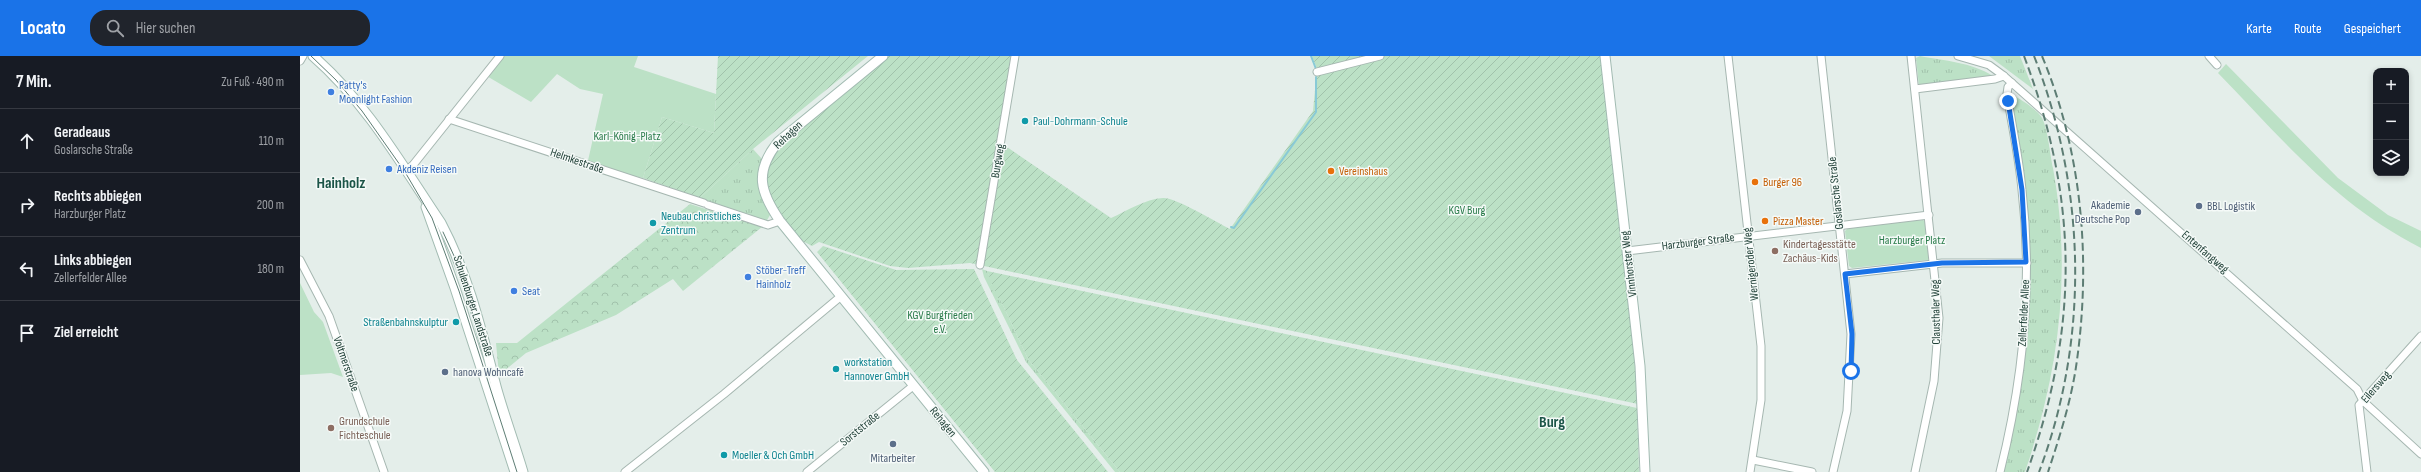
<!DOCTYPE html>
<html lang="de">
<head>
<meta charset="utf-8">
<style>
	:root { --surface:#171b24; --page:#20242c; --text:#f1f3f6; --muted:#9ea1a6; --line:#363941; --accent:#1a73e8 }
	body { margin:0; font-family:"Sofia Sans Condensed",sans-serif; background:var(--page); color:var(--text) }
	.controls { position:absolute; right:12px; top:12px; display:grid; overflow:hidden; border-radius:8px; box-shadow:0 2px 6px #0003 }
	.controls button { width:36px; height:36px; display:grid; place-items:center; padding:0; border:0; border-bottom:1px solid var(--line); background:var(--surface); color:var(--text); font:20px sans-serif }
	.stop { position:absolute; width:12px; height:12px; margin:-9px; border:3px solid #1a73e8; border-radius:50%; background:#fff }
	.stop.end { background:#1a73e8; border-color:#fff; box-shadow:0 1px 4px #0008 }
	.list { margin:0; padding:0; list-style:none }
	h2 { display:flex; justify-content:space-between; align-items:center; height:52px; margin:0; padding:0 16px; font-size:17px }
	h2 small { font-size:13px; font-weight:400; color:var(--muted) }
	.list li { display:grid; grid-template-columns:26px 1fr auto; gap:12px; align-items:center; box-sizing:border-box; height:64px; padding:0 16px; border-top:1px solid var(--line) }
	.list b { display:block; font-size:15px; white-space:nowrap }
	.list p { margin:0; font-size:13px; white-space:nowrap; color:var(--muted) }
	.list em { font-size:13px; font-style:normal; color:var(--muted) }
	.icon { flex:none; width:22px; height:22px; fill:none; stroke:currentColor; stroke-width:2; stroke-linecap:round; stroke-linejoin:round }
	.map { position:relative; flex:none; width:2121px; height:416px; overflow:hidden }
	header { display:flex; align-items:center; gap:24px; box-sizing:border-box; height:56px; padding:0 20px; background:var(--accent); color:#fff }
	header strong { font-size:19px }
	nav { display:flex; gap:22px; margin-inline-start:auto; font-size:14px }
	.search { width:280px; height:36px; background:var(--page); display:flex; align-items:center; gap:10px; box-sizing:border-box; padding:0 14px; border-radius:16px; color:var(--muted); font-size:15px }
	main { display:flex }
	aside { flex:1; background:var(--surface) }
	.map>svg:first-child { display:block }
	.grass { fill:url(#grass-tufts) }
	.forest { fill:url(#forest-crowns) }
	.park { fill:#bce1c6 }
	.garden { fill:url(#garden-furrows) }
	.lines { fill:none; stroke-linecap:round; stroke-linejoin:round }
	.stream { stroke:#89cad6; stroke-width:2 }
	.street-casing { stroke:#a6b7b1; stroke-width:9 }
	.secondary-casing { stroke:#a2bbb2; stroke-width:11 }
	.street { stroke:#fff; stroke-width:7 }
	.secondary { stroke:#fff; stroke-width:9 }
	.tram { stroke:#5d7d74; stroke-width:1 }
	.rail { stroke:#5d7d74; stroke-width:2; stroke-dasharray:8 4; stroke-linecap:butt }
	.route { stroke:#1a73e8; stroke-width:5 }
	.shop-dot { fill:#3f7fe0; stroke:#f5faf8; stroke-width:1.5 }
	.culture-dot { fill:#0f9aa8; stroke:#f5faf8; stroke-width:1.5 }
	.food-dot { fill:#e8710a; stroke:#f5faf8; stroke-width:1.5 }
	.service-dot { fill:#5c6f8a; stroke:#f5faf8; stroke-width:1.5 }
	.education-dot { fill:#8d6e63; stroke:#f5faf8; stroke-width:1.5 }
	.labels { text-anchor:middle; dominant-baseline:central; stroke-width:3; stroke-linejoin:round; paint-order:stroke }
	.shop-label { font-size:12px; fill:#366cbe; stroke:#f5faf8; text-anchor:start }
	.culture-label { font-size:12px; fill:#0d838f; stroke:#f5faf8; text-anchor:start }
	.street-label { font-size:12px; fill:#224239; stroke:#f5faf8 }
	.park-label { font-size:12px; fill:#297b4a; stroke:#f5faf8 }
	.food-label { font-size:12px; fill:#c56008; stroke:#f5faf8; text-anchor:start }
	.service-label { font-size:12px; fill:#4e5e75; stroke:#f5faf8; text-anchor:start }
	.education-label { font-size:12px; fill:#785e54; stroke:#f5faf8; text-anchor:start }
	.district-label { font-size:16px; font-weight:bold; fill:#1c5548; stroke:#f5faf8 }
</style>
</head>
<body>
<header>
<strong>Locato</strong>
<div class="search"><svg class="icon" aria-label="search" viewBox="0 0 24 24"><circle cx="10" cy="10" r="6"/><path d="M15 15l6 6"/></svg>Hier suchen</div>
<nav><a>Karte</a><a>Route</a><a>Gespeichert</a></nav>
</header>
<main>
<aside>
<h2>7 Min.<small>Zu Fuß · 490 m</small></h2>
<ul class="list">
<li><svg class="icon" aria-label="ahead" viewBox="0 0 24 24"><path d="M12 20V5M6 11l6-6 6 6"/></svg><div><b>Geradeaus</b><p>Goslarsche Straße</p></div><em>110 m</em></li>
<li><svg class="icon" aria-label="right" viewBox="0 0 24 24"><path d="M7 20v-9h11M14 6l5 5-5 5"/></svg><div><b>Rechts abbiegen</b><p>Harzburger Platz</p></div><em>200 m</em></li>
<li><svg class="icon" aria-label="left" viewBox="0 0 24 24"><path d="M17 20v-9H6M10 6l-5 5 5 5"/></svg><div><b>Links abbiegen</b><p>Zellerfelder Allee</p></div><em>180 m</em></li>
<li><svg class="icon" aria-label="arrive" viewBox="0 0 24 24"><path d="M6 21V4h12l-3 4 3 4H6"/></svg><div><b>Ziel erreicht</b></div></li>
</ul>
</aside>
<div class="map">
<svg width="2121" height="416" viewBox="0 0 2121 416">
	<defs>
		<pattern id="grass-tufts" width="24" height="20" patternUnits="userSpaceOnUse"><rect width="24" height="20" fill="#bce1c6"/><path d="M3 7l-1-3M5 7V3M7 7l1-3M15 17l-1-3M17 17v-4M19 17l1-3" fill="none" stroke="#a1c2ab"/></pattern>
		<pattern id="forest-crowns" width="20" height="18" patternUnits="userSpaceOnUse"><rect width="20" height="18" fill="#bce1c6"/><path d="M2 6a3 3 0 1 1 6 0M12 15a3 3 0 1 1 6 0" fill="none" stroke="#a1c2ab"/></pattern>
		<pattern id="garden-furrows" width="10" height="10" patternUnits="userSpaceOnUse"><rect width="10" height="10" fill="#bce1c6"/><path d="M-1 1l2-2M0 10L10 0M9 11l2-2" fill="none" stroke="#a1c2ab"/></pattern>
	</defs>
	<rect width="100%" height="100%" fill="#e4eeea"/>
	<g class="grass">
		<path d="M1620 0C1645 5 1671 6 1693 20L1619 30 1616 2Z"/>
		<polygon points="1689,0 1720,0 1733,33"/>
		<path d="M1716 41C1724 45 1738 55 1742 62 1748 73 1750 99 1753 112 1772 218 1759 315 1725 416H1702L1723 312 1725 134 1712 45Z"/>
		<path d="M453 93 462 103C456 125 459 140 470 159L466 166 400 142Z"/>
		<polygon points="682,213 687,215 728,303 820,416 815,416 726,306 684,221"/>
	</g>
	<polygon class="forest" points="390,148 462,171 383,235 373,223 316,259 226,297 199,319 196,287 217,287"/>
	<g class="park">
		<polygon points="200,0 338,0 334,11 416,38 414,77 362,61 343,122 287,109 303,38 280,33 257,18 231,46 185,19"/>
		<path d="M1926 8 2038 122 2088 159 2121 175V192C2035 148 1984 85 1918 17Z"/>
		<polygon points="1623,164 1626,166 1630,201 1628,204 1552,212 1549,210 1545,175 1548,172"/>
		<polygon points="0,227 14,256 23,266 43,321 31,317 0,319"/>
	</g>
	<g class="garden">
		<polygon points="418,0 568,0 453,93 400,142 343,122 362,61 414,77"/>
		<path d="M583 0H715L704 89 811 162C827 155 845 143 863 142 875 141 916 166 930 173L1013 55 1017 13 1012 0H1305L1319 123 1338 348 670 207 608 212 590 210 519 186 512 190 493 180 462 127 469 97Z"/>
		<polygon points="523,190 596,214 674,213 717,304 808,416 695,416 517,196"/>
		<polygon points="687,215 1337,352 1339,416 820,416 728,303 700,243 698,242"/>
	</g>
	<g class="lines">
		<g class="stream">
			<polyline points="1011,0 1016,13"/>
			<polyline points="931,171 934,172 1016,56 1016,21"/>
		</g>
		<defs>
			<g id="street">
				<polyline points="1428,0 1461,290 1461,344 1450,416"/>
				<polyline points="1521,0 1551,278 1547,355 1533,416"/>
				<polyline points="1611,0 1639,262 1634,325 1615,416"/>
				<polyline points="1658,0 1689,9 1704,20 2057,333 2063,345 2121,398"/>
				<polyline points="1909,0 1917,9"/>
				<polyline points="0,5 3,0"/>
				<polyline points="1017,16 1080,0"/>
				<polyline points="1615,33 1695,23 1704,20"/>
				<polyline points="149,63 404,147"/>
				<polyline points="106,115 113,109 200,0"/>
				<polyline points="408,149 468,169 480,165"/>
				<polyline points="1327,195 1629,159"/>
				<polyline points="0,204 29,260 84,416"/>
				<polyline points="680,209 715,0"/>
				<polyline points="1545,218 1642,207 1727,207"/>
				<polyline points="1453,404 1512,416"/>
				<polyline points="325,416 424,338 540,241"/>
				<polyline points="507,416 613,330"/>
				<path d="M1700 416C1723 324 1733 229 1722 134 1719 101 1712 70 1707 38L1708 31 1712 27"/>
				<polyline points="2067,416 2059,349 2121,280"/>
			</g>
			<g id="secondary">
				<path d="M13 0C66 46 102 109 141 167 169 220 182 277 197 334 205 362 215 389 223 416"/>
				<path d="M583 0 478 86C454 116 460 136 480 165L684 416"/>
				<polyline points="1305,0 1340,310 1345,416"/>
				<polyline points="126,151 155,232 215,416"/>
			</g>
		</defs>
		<use href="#street" class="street-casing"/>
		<use href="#secondary" class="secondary-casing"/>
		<use href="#street" class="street"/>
		<use href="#secondary" class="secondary"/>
		<g class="tram">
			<polyline points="11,0 36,24 62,55 105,116 132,162 159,235 217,416"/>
			<polyline points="143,176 155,202 181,284"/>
		</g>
		<g class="rail">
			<path d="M1724 0C1779 145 1779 271 1727 416"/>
			<path d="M1734 0C1786 132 1790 282 1739 416"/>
			<path d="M1742 0C1782 96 1791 202 1777 304 1772 342 1760 380 1748 416"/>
		</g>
	</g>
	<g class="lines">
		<polyline class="route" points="1551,315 1552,278 1545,218 1642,207 1726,206 1722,134 1708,45"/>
	</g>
	<g class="shop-dot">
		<circle cx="31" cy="36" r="4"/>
		<circle cx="89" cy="113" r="4"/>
		<circle cx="448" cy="221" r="4"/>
		<circle cx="214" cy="235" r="4"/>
	</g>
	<g class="culture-dot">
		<circle cx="725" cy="65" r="4"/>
		<circle cx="353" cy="167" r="4"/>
		<circle cx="156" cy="266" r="4"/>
		<circle cx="536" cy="313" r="4"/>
		<circle cx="424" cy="399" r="4"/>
	</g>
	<g class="food-dot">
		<circle cx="1031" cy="115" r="4"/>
		<circle cx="1455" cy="126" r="4"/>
		<circle cx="1465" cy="165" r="4"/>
	</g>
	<g class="service-dot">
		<circle cx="1899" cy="150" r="4"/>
		<circle cx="1838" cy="156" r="4"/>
		<circle cx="145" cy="316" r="4"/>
		<circle cx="593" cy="388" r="4"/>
	</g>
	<g class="education-dot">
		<circle cx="1475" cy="195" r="4"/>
		<circle cx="31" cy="372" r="4"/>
	</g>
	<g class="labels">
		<g class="shop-label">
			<text x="39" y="29">Patty's<tspan x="39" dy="14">Moonlight Fashion</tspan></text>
			<text x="97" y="113">Akdeniz Reisen</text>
			<text x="456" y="214">Stöber-Treff<tspan x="456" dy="14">Hainholz</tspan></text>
			<text x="222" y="235">Seat</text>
		</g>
		<g class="culture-label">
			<text x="733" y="65">Paul-Dohrmann-Schule</text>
			<text x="361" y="160">Neubau christliches<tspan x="361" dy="14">Zentrum</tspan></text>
			<text x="148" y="266" text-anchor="end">Straßenbahnskulptur</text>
			<text x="544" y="306">workstation<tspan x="544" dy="14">Hannover GmbH</tspan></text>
			<text x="432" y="399">Moeller &amp; Och GmbH</text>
		</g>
		<g class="street-label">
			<text transform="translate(488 79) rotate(-43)">Rehagen</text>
			<text transform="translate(277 105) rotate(19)">Helmkestraße</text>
			<text transform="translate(698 105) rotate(-81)">Burgweg</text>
			<text transform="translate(1536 137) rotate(-96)">Goslarsche Straße</text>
			<text transform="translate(1398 186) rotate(-7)">Harzburger Straße</text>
			<text transform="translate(1905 196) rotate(41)">Entenfangweg</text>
			<text transform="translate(1329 208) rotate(-97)">Vinnhorster Weg</text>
			<text transform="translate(1451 208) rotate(-96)">Wernigeroder Weg</text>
			<text transform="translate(173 250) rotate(72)">Schulenburger Landstraße</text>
			<text transform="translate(1636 256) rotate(-91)">Clausthaler Weg</text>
			<text transform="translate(1724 257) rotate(-87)">Zellerfelder Allee</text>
			<text transform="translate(46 308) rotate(71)">Voltmerstraße</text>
			<text transform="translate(2076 331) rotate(-49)">Eilersweg</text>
			<text transform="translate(643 366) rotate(51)">Rehagen</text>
			<text transform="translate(560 373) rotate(-39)">Sorststraße</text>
		</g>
		<g class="park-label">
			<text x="327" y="80">Karl-König-Platz</text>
			<text x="1167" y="154">KGV Burg</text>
			<text x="1612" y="184">Harzburger Platz</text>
			<text x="640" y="259">KGV Burgfrieden<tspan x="640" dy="14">e.V.</tspan></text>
		</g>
		<g class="food-label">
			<text x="1039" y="115">Vereinshaus</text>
			<text x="1463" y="126">Burger 96</text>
			<text x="1473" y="165">Pizza Master</text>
		</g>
		<g class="service-label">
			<text x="1830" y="149" text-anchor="end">Akademie<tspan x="1830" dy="14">Deutsche Pop</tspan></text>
			<text x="1907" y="150">BBL Logistik</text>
			<text x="153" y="316">hanova Wohncafé</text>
			<text x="593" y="402" text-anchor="middle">Mitarbeiter</text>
		</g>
		<g class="education-label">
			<text x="1483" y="188">Kindertagesstätte<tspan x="1483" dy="14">Zachäus-Kids</tspan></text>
			<text x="39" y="365">Grundschule<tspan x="39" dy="14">Fichteschule</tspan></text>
		</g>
		<g class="district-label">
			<text x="41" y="127">Hainholz</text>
			<text x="1252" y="366">Burg</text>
		</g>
	</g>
</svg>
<div class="controls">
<button>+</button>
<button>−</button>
<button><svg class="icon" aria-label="layers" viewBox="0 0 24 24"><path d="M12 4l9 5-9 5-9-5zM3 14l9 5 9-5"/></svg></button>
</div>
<div class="stop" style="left:1551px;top:315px"></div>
<div class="stop end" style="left:1708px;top:45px"></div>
</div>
</main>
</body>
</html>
